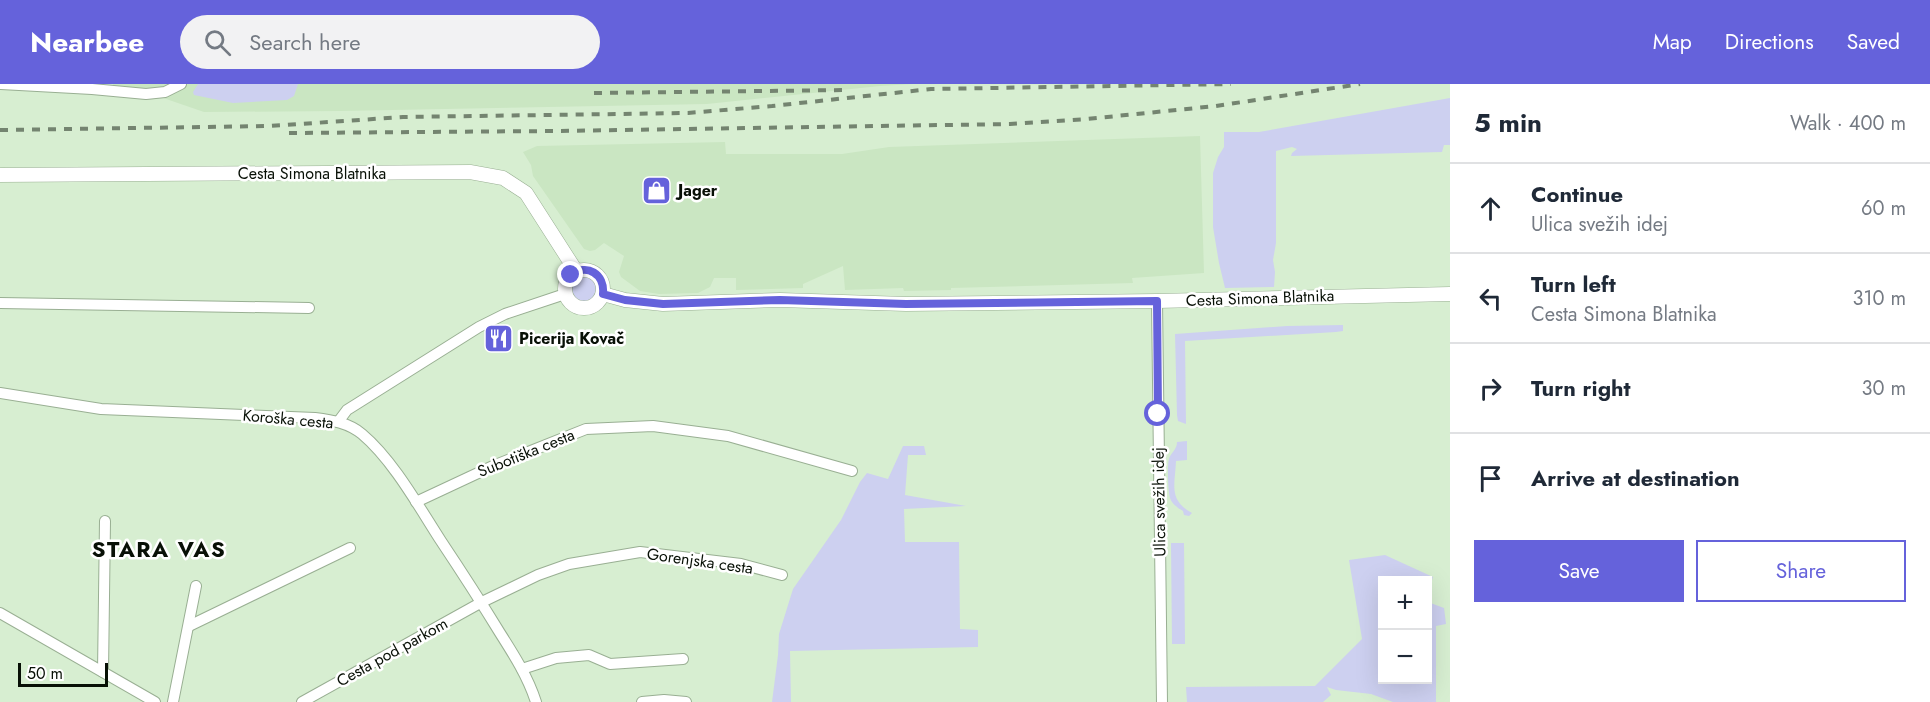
<!DOCTYPE html>
<html lang="en">
<head>
<meta charset="utf-8">
<style>
	:root { --surface:#fff; --page:#f2f2f3; --text:#1f2937; --muted:#747a83; --line:#e0e1e3; --accent:#6562db }
	body { margin:0; font-family:Jost,sans-serif; background:var(--page); color:var(--text) }
	.controls { position:absolute; right:18px; bottom:18px; display:grid; overflow:hidden; border-radius:0px; box-shadow:0 6px 24px #0002 }
	.controls button { width:54px; height:54px; display:grid; place-items:center; padding:0; border:0; border-bottom:2px solid var(--line); background:var(--surface); color:var(--text); font:30px sans-serif }
	.scale { position:absolute; left:18px; bottom:15px; width:90px; box-sizing:border-box; padding-left:6px; border:3px solid #081006; border-top:0; font-size:16px; line-height:21px; white-space:nowrap; color:#081006; -webkit-text-stroke:4px #fff; paint-order:stroke }
	.stop { position:absolute; width:18px; height:18px; margin:-14px; border:4px solid #6562db; border-radius:50%; background:#fff }
	.stop.end { background:#6562db; border-color:#fff; box-shadow:0 2px 6px #0008 }
	.list { margin:0; padding:0; list-style:none }
	h2 { display:flex; justify-content:space-between; align-items:center; height:78px; margin:0; padding:0 24px; font-size:26px }
	h2 small { font-size:20px; font-weight:400; color:var(--muted) }
	.list li { display:grid; grid-template-columns:39px 1fr auto; gap:18px; align-items:center; box-sizing:border-box; height:90px; padding:0 24px; border-top:2px solid var(--line) }
	.list b { display:block; font-size:22px; white-space:nowrap }
	.list p { margin:0; font-size:20px; white-space:nowrap; color:var(--muted) }
	.list em { font-size:20px; font-style:normal; color:var(--muted) }
	.actions { display:flex; gap:12px; padding:18px 24px }
	.actions a { flex:1; padding:14px 0; border:2px solid var(--accent); border-radius:0px; text-align:center; font-size:21px; color:var(--accent) }
	.actions .main { background:var(--accent); color:#fff }
	.icon { flex:none; width:33px; height:33px; fill:none; stroke:currentColor; stroke-width:2; stroke-linecap:round; stroke-linejoin:round }
	.map { position:relative; flex:none; width:1450px; height:618px; overflow:hidden }
	header { display:flex; align-items:center; gap:36px; box-sizing:border-box; height:84px; padding:0 30px; background:var(--accent); color:#fff }
	header strong { font-size:28px }
	nav { display:flex; gap:33px; margin-inline-start:auto; font-size:21px }
	.search { width:420px; height:54px; background:var(--page); display:flex; align-items:center; gap:15px; box-sizing:border-box; padding:0 21px; border-radius:33px; color:var(--muted); font-size:22px }
	main { display:flex }
	aside { flex:1; background:var(--surface) }
	.map>svg:first-child { display:block }
	.built { fill:#cae6c2 }
	.green { fill:#cdd0f0 }
	.lines { fill:none; stroke-linecap:round; stroke-linejoin:round }
	.minor-casing { stroke:#99af93; stroke-width:12 }
	.tertiary-casing { stroke:#99af93; stroke-width:15 }
	.minor { stroke:#fff; stroke-width:10 }
	.tertiary { stroke:#fff; stroke-width:14 }
	.rail { stroke:#748470; stroke-width:4; stroke-dasharray:8 8; stroke-linecap:butt }
	.route { stroke:#6562db; stroke-width:8 }
	.labels { text-anchor:middle; dominant-baseline:central; stroke-width:5; stroke-linejoin:round; paint-order:stroke }
	.street-label { font-size:16px; fill:#081006; stroke:#fff }
	.poi-label { font-size:16px; font-weight:bold; fill:#081006; stroke:#fff; text-anchor:start }
	.district-label { font-size:22px; font-weight:bold; letter-spacing:1.5px; fill:#081006; stroke:#fff }
</style>
</head>
<body>
<header>
<strong>Nearbee</strong>
<div class="search"><svg class="icon" aria-label="search" viewBox="0 0 24 24"><circle cx="10" cy="10" r="6"/><path d="M15 15l6 6"/></svg>Search here</div>
<nav><a>Map</a><a>Directions</a><a>Saved</a></nav>
</header>
<main>
<div class="map">
<svg width="1450" height="618" viewBox="0 0 1450 618">
	<rect width="100%" height="100%" fill="#d7eed1"/>
	<g class="built">
		<polygon points="113,0 913,0 880,2 707,20 340,27 204,28 140,6 113,4"/>
		<polygon points="1200,52 1204,189 1132,194 1133,199 951,204 951,206 904,207 903,204 845,206 843,182 803,200 803,204 736,206 736,194 714,194 710,203 698,209 659,210 640,207 621,193 619,188 624,172 604,159 595,166 590,167 584,165 533,92 531,81 523,68 537,62 725,58 726,70 842,70 889,63"/>
	</g>
	<g class="green">
		<polygon points="198,0 298,0 294,12 287,16 233,19 194,11 193,8"/>
		<polygon points="1450,14 1450,61 1444,61 1442,68 1291,72 1292,69 1297,65 1292,63 1276,67 1276,159 1273,176 1275,188 1274,203 1225,204 1219,179 1213,143 1213,89 1218,73 1224,63 1224,48 1259,48"/>
		<circle cx="584" cy="205" r="14"/>
		<polygon points="1343,241 1343,247 1336,248 1185,257 1186,340 1178,337 1177,331 1175,250 1287,242"/>
		<path d="M1187 357V376L1176 377C1175 401 1168 416 1192 429L1189 432 1184 431 1183 427C1178 424 1172 420 1170 414 1168 406 1167 382 1169 375 1171 368 1177 366 1177 358Z"/>
		<polygon points="903,362 924,362 926,371 908,371 905,411 966,422 904,425 905,458 959,458 960,545 978,546 978,563 790,567 791,618 772,618 778,571 779,550 793,505 841,436 860,398 867,389 888,395"/>
		<polygon points="1171,459 1184,459 1185,560 1172,560"/>
		<polygon points="1385,471 1433,493 1428,508 1428,496 1382,496 1382,596 1428,596 1428,518 1444,524 1446,540 1436,542 1436,618 1393,618 1371,610 1336,606 1327,603 1331,611 1323,618 1187,618 1186,603 1315,602 1362,555 1349,476"/>
	</g>
	<g class="lines">
		<defs>
			<g id="minor">
				<polyline points="1,0 92,5 146,10 165,8 181,0"/>
				<polyline points="1157,217 1162,618"/>
				<polyline points="0,219 309,224"/>
				<path d="M0 309 101 325 315 334C332 336 349 339 362 350 393 376 419 423 441 457 461 487 481 518 500 549 514 571 528 593 536 618"/>
				<polyline points="338,338 347,326 479,243 505,230 565,210"/>
				<polyline points="416,418 493,382 586,345 653,342 728,352 852,387"/>
				<polyline points="0,529 155,618"/>
				<polyline points="189,542 350,464"/>
				<polyline points="522,585 556,574 589,571 610,580 683,575"/>
				<polyline points="103,588 105,437"/>
				<polyline points="173,618 196,502"/>
				<polyline points="302,618 482,518 538,491 569,480 640,468 741,480 782,491"/>
				<polyline points="642,618 664,616 686,618"/>
			</g>
			<g id="tertiary">
				<polyline points="0,91 470,88 503,94 526,109 576,187"/>
				<circle cx="584" cy="205" r="19"/>
				<polyline points="603,210 625,216 663,220 780,216 906,220 1157,217 1450,210"/>
			</g>
		</defs>
		<use href="#minor" class="minor-casing"/>
		<use href="#tertiary" class="tertiary-casing"/>
		<use href="#minor" class="minor"/>
		<use href="#tertiary" class="tertiary"/>
		<g class="rail">
			<polyline points="594,9 847,6"/>
			<polyline points="0,46 270,42 403,33 688,29 772,22 931,5 1231,0"/>
			<polyline points="289,49 554,47 1010,40 1087,35 1216,22 1360,0"/>
		</g>
	</g>
	<g class="lines">
		<path class="route" d="M571 191C587 179 605 190 603 210L625 216 663 220 780 216 906 220 1157 217 1158 330"/>
	</g>
	<defs>
		<symbol id="shop-square" viewBox="-11 -11 22 22"><rect x="-9" y="-9" width="18" height="18" rx="4" fill="#6562db" stroke="#fff"/><path d="M-5-2.5h2.3a2.7 3.5 0 0 1 5.4 0H5L5.5 6h-11ZM-1.5-2.5h3a1.5 2.3 0 0 0-3 0Z" fill="#fff"/></symbol>
		<symbol id="restaurant-square" viewBox="-11 -11 22 22"><rect x="-9" y="-9" width="18" height="18" rx="4" fill="#6562db" stroke="#fff"/><path d="M-5-6h1v4h1v-4h1v4h1v-4h1v5L-1.5 .5V6h-2V.5L-5-1ZM5-6V6H3V1.5H1.5Q1.5-4 5-6Z" fill="#fff"/></symbol>
	</defs>
	<g fill-rule="evenodd">
		<use href="#shop-square" x="640" y="90" width="33" height="33"/>
		<use href="#restaurant-square" x="482" y="238" width="33" height="33"/>
	</g>
	<g class="labels">
		<g class="street-label">
			<text x="312" y="89">Cesta Simona Blatnika</text>
			<text transform="translate(1260 214) rotate(-2)">Cesta Simona Blatnika</text>
			<text transform="translate(288 335) rotate(5)">Koroška cesta</text>
			<text transform="translate(526 369) rotate(-22)">Subotiška cesta</text>
			<text transform="translate(1159 418) rotate(-91)">Ulica svežih idej</text>
			<text transform="translate(700 477) rotate(8)">Gorenjska cesta</text>
			<text transform="translate(392 568) rotate(-29)">Cesta pod parkom</text>
		</g>
		<g class="poi-label">
			<text x="678" y="106">Jager</text>
			<text x="519" y="254">Picerija Kovač</text>
		</g>
		<g class="district-label">
			<text x="159" y="465">STARA VAS</text>
		</g>
	</g>
</svg>
<div class="controls">
<button>+</button>
<button>−</button>
</div>
<div class="scale">50 m</div>
<div class="stop" style="left:1158px;top:330px"></div>
<div class="stop end" style="left:571px;top:191px"></div>
</div>
<aside>
<h2>5 min<small>Walk · 400 m</small></h2>
<ul class="list">
<li><svg class="icon" aria-label="ahead" viewBox="0 0 24 24"><path d="M12 20V5M6 11l6-6 6 6"/></svg><div><b>Continue</b><p>Ulica svežih idej</p></div><em>60 m</em></li>
<li><svg class="icon" aria-label="left" viewBox="0 0 24 24"><path d="M17 20v-9H6M10 6l-5 5 5 5"/></svg><div><b>Turn left</b><p>Cesta Simona Blatnika</p></div><em>310 m</em></li>
<li><svg class="icon" aria-label="right" viewBox="0 0 24 24"><path d="M7 20v-9h11M14 6l5 5-5 5"/></svg><div><b>Turn right</b></div><em>30 m</em></li>
<li><svg class="icon" aria-label="arrive" viewBox="0 0 24 24"><path d="M6 21V4h12l-3 4 3 4H6"/></svg><div><b>Arrive at destination</b></div></li>
</ul>
<div class="actions"><a class="main">Save</a><a>Share</a></div>
</aside>
</main>
</body>
</html>
